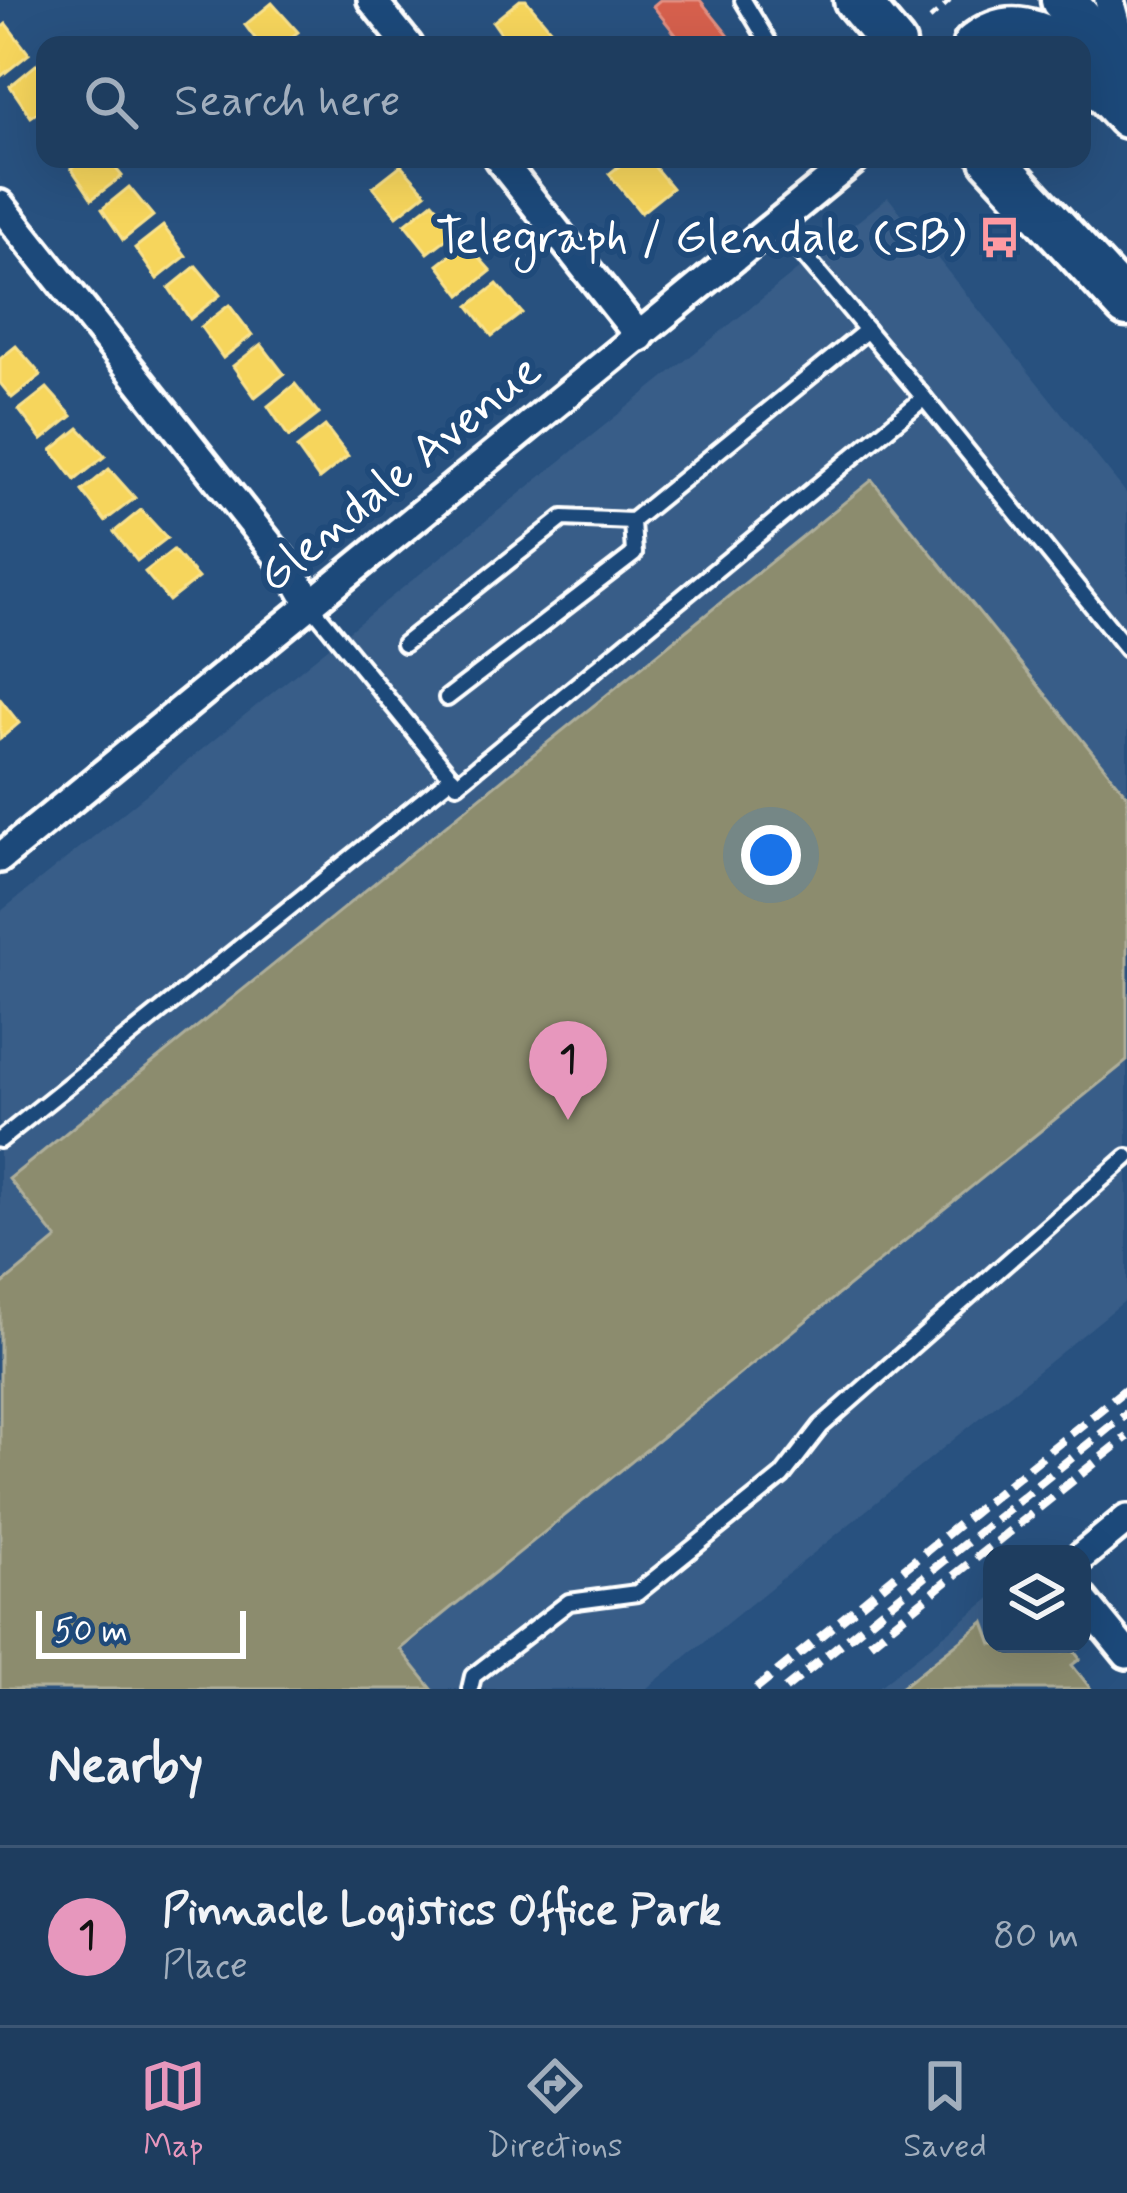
<!DOCTYPE html>
<html lang="en">
<head>
<meta charset="utf-8">
<style>
	:root { --surface:#1e3d5f; --page:#2b4868; --text:#f1f3f6; --muted:#a1aebd; --line:#3c5674; --accent:#e797bd }
	body { margin:0; font-family:Mynerve,sans-serif; background:var(--page); color:var(--text) }
	.controls { position:absolute; right:36px; bottom:36px; display:grid; overflow:hidden; border-radius:24px; box-shadow:0 12px 48px #0002 }
	.controls button { width:108px; height:108px; display:grid; place-items:center; padding:0; border:0; border-bottom:3px solid var(--line); background:var(--surface); color:var(--text); font:60px sans-serif }
	.scale { position:absolute; left:36px; bottom:30px; width:210px; box-sizing:border-box; padding-left:12px; border:6px solid #fff; border-top:0; font-size:33px; line-height:42px; white-space:nowrap; color:#fff; -webkit-text-stroke:9px #1f4a7a; paint-order:stroke }
	.you { position:absolute; left:771px; top:855px; width:42px; height:42px; margin:-30px; border:9px solid #fff; border-radius:50%; background:#1a73e8; box-shadow:0 0 0 18px #1a73e833 }
	.badge { display:grid; place-items:center; width:78px; height:78px; border-radius:50%; background:var(--accent); color:#111; font-size:39px; font-weight:700 }
	.pin { position:absolute; translate:-50% -99px; filter:drop-shadow(0 3px 6px #0008) }
	.pin::after { content:''; position:absolute; top:63px; width:42px; height:36px; background:inherit; clip-path:polygon(0 0,100% 0,50% 100%) }
	.list { margin:0; padding:0; list-style:none }
	h2 { display:flex; justify-content:space-between; align-items:center; height:156px; margin:0; padding:0 48px; font-size:51px }
	h2 small { font-size:39px; font-weight:400; color:var(--muted) }
	.list li { display:grid; grid-template-columns:78px 1fr auto; gap:36px; align-items:center; box-sizing:border-box; height:180px; padding:0 48px; border-top:3px solid var(--line) }
	.list b { display:block; font-size:45px; white-space:nowrap }
	.list p { margin:0; font-size:39px; white-space:nowrap; color:var(--muted) }
	.list em { font-size:39px; font-style:normal; color:var(--muted) }
	.icon { flex:none; width:66px; height:66px; fill:none; stroke:currentColor; stroke-width:2; stroke-linecap:round; stroke-linejoin:round }
	.map { position:relative; flex:none; width:1127px; height:1689px; overflow:hidden }
	.search { position:absolute; background:var(--surface); box-shadow:0 12px 48px #0002; left:36px; right:36px; top:36px; height:132px; display:flex; align-items:center; gap:30px; box-sizing:border-box; padding:0 42px; border-radius:24px; color:var(--muted); font-size:45px }
	.sheet { height:336px; background:var(--surface) }
	nav { display:flex; justify-content:space-around; align-items:center; box-sizing:border-box; height:168px; border-top:3px solid var(--line); background:var(--surface); font-size:33px; color:var(--muted) }
	nav a { display:grid; justify-items:center; gap:6px }
	nav .on { color:var(--accent) }
	.map>svg:first-child { display:block }
	.built { fill:#375d88 }
	.homes { fill:#f6d55c; stroke:#f9e28d; stroke-width:3 }
	.shops { fill:#d6604d; stroke:#e29082; stroke-width:3 }
	.industry { fill:#8c8c6e; stroke:#aeae9a; stroke-width:3 }
	.lines { fill:none; stroke-linecap:round; stroke-linejoin:round }
	.lane-casing { stroke:#fff; stroke-width:22 }
	.street-casing { stroke:#fff; stroke-width:36 }
	.primary-casing { stroke:#fff; stroke-width:51 }
	.path { stroke:#fff; stroke-width:4.5; stroke-dasharray:9 9; stroke-linecap:butt }
	.lane { stroke:#1f4a7a; stroke-width:14 }
	.street { stroke:#1f4a7a; stroke-width:27 }
	.primary { stroke:#1f4a7a; stroke-width:42 }
	.rail { stroke:#fff; stroke-width:9; stroke-dasharray:18 9; stroke-linecap:butt }
	.labels { text-anchor:middle; dominant-baseline:central; stroke-width:12; stroke-linejoin:round; paint-order:stroke }
	.poi-label { font-size:48px; fill:#fff; stroke:#1f4a7a; text-anchor:end }
	.street-label { font-size:48px; fill:#fff; stroke:#1f4a7a }
</style>
</head>
<body>
<div class="map">
<svg width="1127" height="1689" viewBox="0 0 1127 1689">
	<rect width="100%" height="100%" fill="#28517f"/>
	<filter id="ink" filterUnits="userSpaceOnUse"><feTurbulence type="fractalNoise" baseFrequency=".00833" numOctaves="2"/><feDisplacementMap in="SourceGraphic" scale="24" xChannelSelector="R" yChannelSelector="G"/><feConvolveMatrix kernelMatrix="1 2 1 2 8 2 1 2 1" color-interpolation-filters="sRGB"/></filter>
	<g filter="url(#ink)">
		<g class="built">
			<polygon points="888,197 1127,494 1127,1299 646,1689 0,1689 0,912"/>
			<polygon points="992,1597 992,1644 1090,1689 876,1689"/>
		</g>
		<g class="homes">
			<polygon points="520,0 526,0 556,36 545,45 509,45 493,22"/>
			<polygon points="272,3 298,32 281,45 260,45 245,25"/>
			<polygon points="6,24 29,54 0,77 0,29"/>
			<polygon points="37,64 45,74 45,107 31,117 10,86"/>
			<polygon points="82,159 108,159 122,176 92,199 71,168"/>
			<polygon points="628,159 648,159 672,188 641,213 609,174"/>
			<polygon points="401,165 426,193 397,216 373,187"/>
			<polygon points="129,187 153,216 123,240 102,209"/>
			<polygon points="433,202 458,230 428,253 405,224"/>
			<polygon points="163,226 186,256 157,279 135,248"/>
			<polygon points="466,243 491,271 461,295 438,265"/>
			<polygon points="196,266 220,295 190,319 169,288"/>
			<polygon points="497,284 522,313 492,336 469,306"/>
			<polygon points="229,305 252,335 223,358 201,327"/>
			<polygon points="261,344 284,374 255,397 233,366"/>
			<polygon points="16,346 41,375 12,398 0,383 0,359"/>
			<polygon points="295,384 319,414 289,437 268,406"/>
			<polygon points="47,388 72,416 42,440 19,410"/>
			<polygon points="325,426 348,456 319,479 297,448"/>
			<polygon points="79,428 105,456 75,480 52,450"/>
			<polygon points="109,469 135,498 105,521 82,491"/>
			<polygon points="141,510 167,538 137,561 114,532"/>
			<polygon points="173,550 198,578 169,601 145,572"/>
			<polygon points="0,699 19,723 0,739"/>
		</g>
		<polygon class="shops" points="660,0 700,0 736,45 684,45 653,6"/>
		<g class="industry">
			<polygon points="872,480 1127,795 1127,1061 400,1649 432,1689 0,1689 0,1286 57,1239 9,1179"/>
			<polygon points="984,1622 992,1644 1055,1644 1062,1652 1070,1646 1080,1659 1072,1665 1091,1689 899,1689"/>
		</g>
		<g class="lines">
			<defs>
				<g id="lane">
					<polyline points="743,0 770,45"/>
					<polyline points="777,223 924,398"/>
					<polyline points="311,605 457,784 924,398 1127,649"/>
					<polyline points="404,644 563,518 632,521"/>
					<polyline points="447,698 634,554 632,521 867,330"/>
					<polyline points="0,1140 452,777"/>
					<polyline points="470,1689 473,1676 569,1602 637,1593 782,1476 821,1426 1127,1157"/>
				</g>
				<g id="street">
					<polyline points="372,0 408,45"/>
					<polyline points="1109,0 1125,58"/>
					<polyline points="499,159 640,337"/>
					<polyline points="0,205 295,577 311,605"/>
					<polyline points="0,858 855,159"/>
					<polyline points="1082,1556 1127,1519"/>
					<polyline points="1082,1599 1127,1654"/>
				</g>
				<g id="primary">
					<polyline points="856,0 894,45"/>
					<polyline points="1063,0 1127,73"/>
					<path d="M975 45C1003 21 1031 27 1060 45"/>
					<polyline points="1082,68 1127,116"/>
					<polyline points="992,159 1127,305"/>
				</g>
			</defs>
			<use href="#lane" class="lane-casing"/>
			<use href="#street" class="street-casing"/>
			<use href="#primary" class="primary-casing"/>
			<polyline class="path" points="930,19 951,0"/>
			<use href="#lane" class="lane"/>
			<use href="#street" class="street"/>
			<use href="#primary" class="primary"/>
			<g class="rail">
				<polyline points="870,1643 1127,1437"/>
				<polyline points="756,1689 1127,1388"/>
				<polyline points="785,1689 1127,1413"/>
			</g>
		</g>
	</g>
	<defs>
		<symbol id="bus-bare" viewBox="-9 -9 18 18"><path d="M-5-6H5V4H4V6H2V4H-2V6H-4V4H-5ZM-3.5-4V0h7V-4ZM-3.5 1.2v1.5H-2V1.2ZM2 1.2v1.5H3.5V1.2Z" fill="#ff9aa2" stroke="#1f4a7a" stroke-width="2.5" paint-order="stroke"/></symbol>
	</defs>
	<g fill-rule="evenodd">
		<use href="#bus-bare" x="970" y="208" width="59" height="59"/>
	</g>
	<g class="labels">
		<g class="poi-label">
			<text x="966" y="238">Telegraph / Glendale (SB)</text>
		</g>
		<g class="street-label">
			<text transform="translate(400 474) rotate(-39)">Glendale Avenue</text>
		</g>
	</g>
</svg>
<div class="controls">
<button><svg class="icon" aria-label="layers" viewBox="0 0 24 24"><path d="M12 4l9 5-9 5-9-5zM3 14l9 5 9-5"/></svg></button>
</div>
<div class="scale">50 m</div>
<div class="you"></div>
<div class="pin badge" style="left:568px;top:1120px">1</div>
<div class="search"><svg class="icon" aria-label="search" viewBox="0 0 24 24"><circle cx="10" cy="10" r="6"/><path d="M15 15l6 6"/></svg>Search here</div>
</div>
<section class="sheet">
<h2>Nearby<small></small></h2>
<ul class="list">
<li><span class="badge">1</span><div><b>Pinnacle Logistics Office Park</b><p>Place</p></div><em>80 m</em></li>
</ul>
</section>
<nav>
<a class="on"><svg class="icon" aria-label="map" viewBox="0 0 24 24"><path d="M3 6l6-2 6 2 6-2v14l-6 2-6-2-6 2zM9 4v14M15 6v14"/></svg>Map</a>
<a><svg class="icon" aria-label="directions" viewBox="0 0 24 24"><path d="M12 3l9 9-9 9-9-9zM9 14v-3h6M13 9l2 2-2 2"/></svg>Directions</a>
<a><svg class="icon" aria-label="saved" viewBox="0 0 24 24"><path d="M7 4h10v16l-5-4-5 4z"/></svg>Saved</a>
</nav>
</body>
</html>
